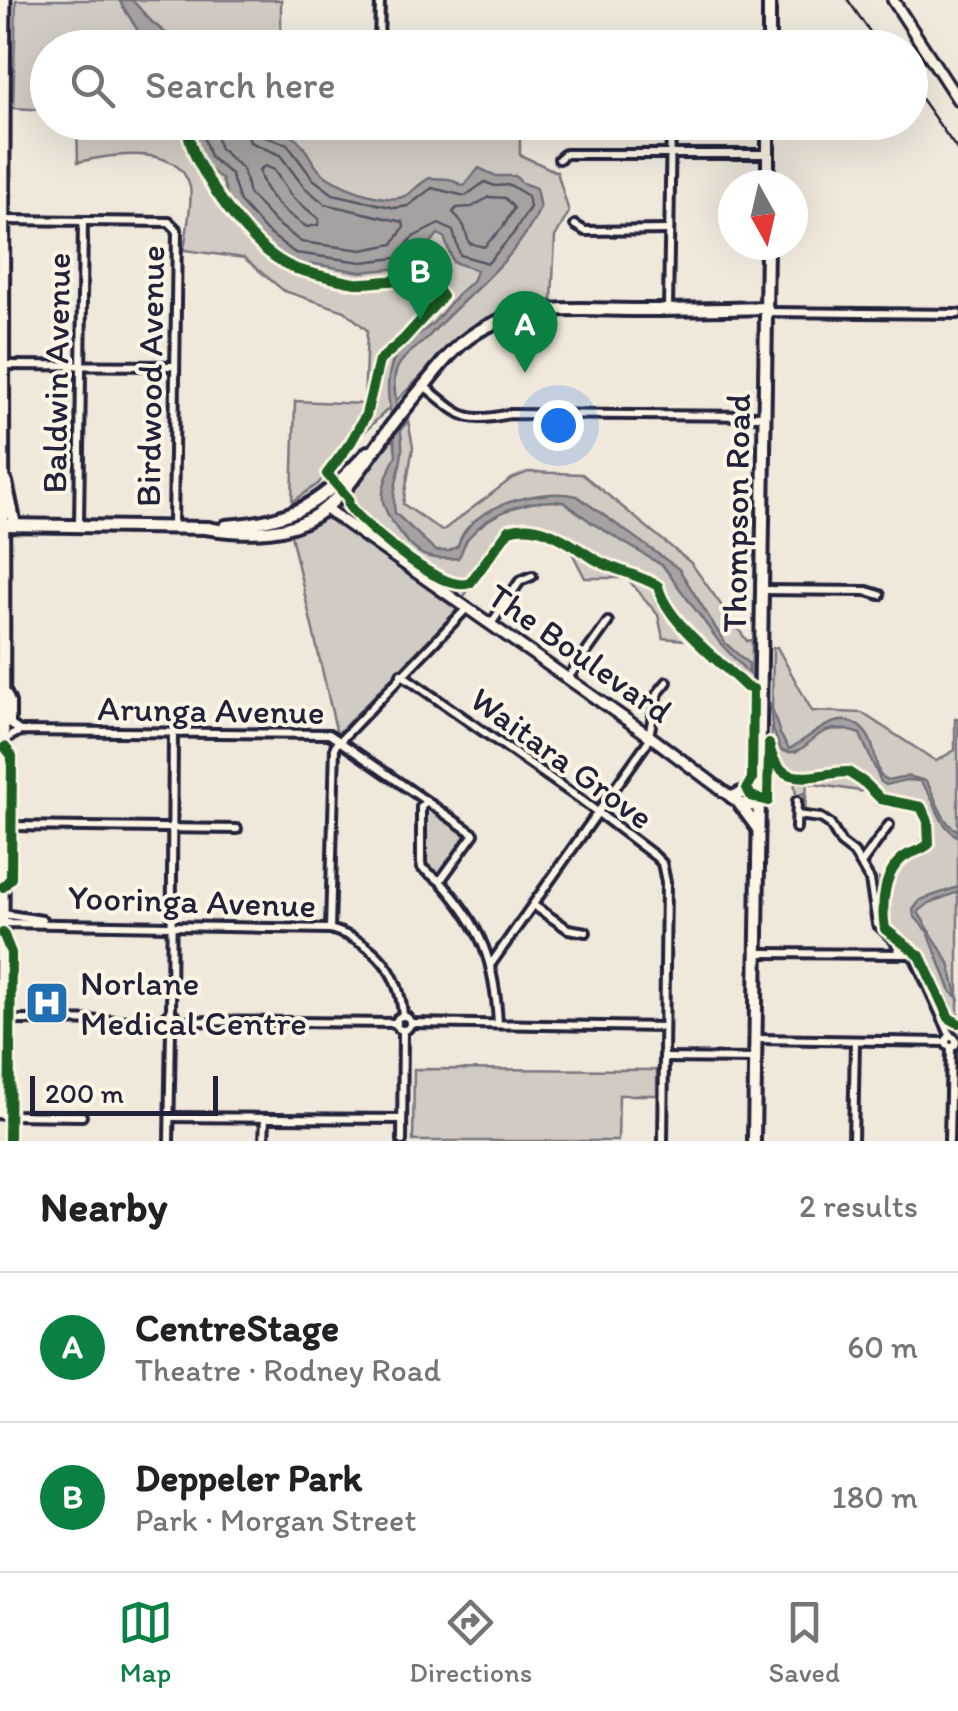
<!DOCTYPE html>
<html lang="en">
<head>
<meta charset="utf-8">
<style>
	:root { --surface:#fff; --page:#f6f6f6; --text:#202124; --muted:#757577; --line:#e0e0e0; --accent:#0b8043 }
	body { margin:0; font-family:Itim,sans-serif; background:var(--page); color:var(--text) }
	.compass { position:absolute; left:718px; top:170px; width:90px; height:90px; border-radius:50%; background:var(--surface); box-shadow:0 10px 40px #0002; rotate:172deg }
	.scale { position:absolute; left:30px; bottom:25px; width:188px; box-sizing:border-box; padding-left:10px; border:5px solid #22223b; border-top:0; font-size:28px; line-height:35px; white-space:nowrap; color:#22223b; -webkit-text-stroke:8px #fcf5e5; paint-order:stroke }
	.you { position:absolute; left:558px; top:425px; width:35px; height:35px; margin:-25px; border:8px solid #fff; border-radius:50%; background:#1a73e8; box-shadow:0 0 0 15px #1a73e833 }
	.badge { display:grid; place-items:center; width:65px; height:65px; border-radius:50%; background:var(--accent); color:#fff; font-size:32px; font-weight:700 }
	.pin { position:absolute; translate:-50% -82px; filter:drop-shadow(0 2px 5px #0008) }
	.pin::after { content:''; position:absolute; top:52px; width:35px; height:30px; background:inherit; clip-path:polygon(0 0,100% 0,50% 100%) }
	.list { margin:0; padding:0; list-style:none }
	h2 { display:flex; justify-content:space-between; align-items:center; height:130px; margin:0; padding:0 40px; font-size:42px }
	h2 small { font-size:32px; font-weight:400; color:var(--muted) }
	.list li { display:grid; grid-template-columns:65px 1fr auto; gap:30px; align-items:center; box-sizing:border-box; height:150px; padding:0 40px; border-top:2px solid var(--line) }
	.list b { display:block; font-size:38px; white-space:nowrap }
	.list p { margin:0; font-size:32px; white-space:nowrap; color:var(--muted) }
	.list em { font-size:32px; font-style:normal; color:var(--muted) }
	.icon { flex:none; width:55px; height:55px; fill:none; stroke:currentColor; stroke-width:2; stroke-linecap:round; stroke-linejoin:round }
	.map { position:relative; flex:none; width:958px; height:1141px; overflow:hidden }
	.search { position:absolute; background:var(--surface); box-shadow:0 10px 40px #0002; left:30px; right:30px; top:30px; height:110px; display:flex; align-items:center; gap:25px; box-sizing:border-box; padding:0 35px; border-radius:55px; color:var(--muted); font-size:38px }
	.sheet { height:430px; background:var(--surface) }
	nav { display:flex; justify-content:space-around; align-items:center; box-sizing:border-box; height:140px; border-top:2px solid var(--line); background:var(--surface); font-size:28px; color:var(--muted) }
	nav a { display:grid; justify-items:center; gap:5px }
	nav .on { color:var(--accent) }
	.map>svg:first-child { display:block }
	.green { fill:#d1cbc3; stroke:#7a767f; stroke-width:2.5 }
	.water { fill:#a6a2a2; stroke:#716f79; stroke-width:2.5 }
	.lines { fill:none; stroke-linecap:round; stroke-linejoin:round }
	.shore { stroke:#575564; stroke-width:2.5 }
	.minor-casing { stroke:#22223b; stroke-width:14 }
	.tertiary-casing { stroke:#22223b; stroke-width:16 }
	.secondary-casing { stroke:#22223b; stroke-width:18 }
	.trunk-casing { stroke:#22223b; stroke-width:19 }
	.minor { stroke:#fcf5e5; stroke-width:6 }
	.tertiary { stroke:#fcf5e5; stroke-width:9 }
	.secondary { stroke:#fcf5e5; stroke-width:10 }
	.trunk { stroke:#fcf5e5; stroke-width:11 }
	.rail { stroke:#22223b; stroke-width:2.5 }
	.cycleway-casing { stroke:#fcf5e5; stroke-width:16 }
	.cycleway { stroke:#1b5e20; stroke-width:10 }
	.labels { text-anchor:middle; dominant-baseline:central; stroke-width:8; stroke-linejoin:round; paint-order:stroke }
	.street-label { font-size:35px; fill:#22223b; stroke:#fcf5e5 }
	.poi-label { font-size:35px; fill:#22223b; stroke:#fcf5e5; text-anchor:start }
</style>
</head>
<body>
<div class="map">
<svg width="958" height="1141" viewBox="0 0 958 1141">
	<rect width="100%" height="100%" fill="#efe8db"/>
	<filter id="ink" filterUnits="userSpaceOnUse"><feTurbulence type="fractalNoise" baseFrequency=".01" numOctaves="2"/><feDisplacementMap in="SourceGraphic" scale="20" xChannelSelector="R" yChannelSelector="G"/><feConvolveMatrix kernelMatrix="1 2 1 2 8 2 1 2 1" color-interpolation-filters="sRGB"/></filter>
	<g filter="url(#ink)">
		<g class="green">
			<polygon points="16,0 281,0 281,47 48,48 47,110 13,108"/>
			<path d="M77 123H520V155L557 172 569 212 555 237 552 300 503 309 469 329 341 455 318 484 292 502 295 401 364 404 367 330 345 311 284 291 244 258 184 250C186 234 193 201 190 187 179 142 109 155 78 162Z"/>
			<polygon points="408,421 413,447 403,504 442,531 511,479 528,472 582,474 691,563 747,641 752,640 751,697 686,640 663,638 658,615 627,578 585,578 568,545 530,532 509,534 462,599 343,515 339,506 341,502"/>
			<polygon points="318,518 334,520 457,610 337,734 290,531"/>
			<path d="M777 647 812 711 862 713 936 761 955 750V719H958V1037L918 957 884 929 879 879 883 881C885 876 886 870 890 866 904 847 941 844 920 810L877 805 866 792 807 783 805 810 799 809 805 801 804 793 796 796 794 780 771 770 773 648Z"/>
			<polygon points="428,809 432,809 465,835 446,869 438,873 427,867 424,861 424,813"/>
			<polygon points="414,1069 657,1070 657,1095 619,1095 618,1141 413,1141"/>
		</g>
		<g class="water">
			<polygon points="119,0 132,0 152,22 183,47 148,47"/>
			<path d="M189 123C223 123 258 118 289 134 304 141 308 157 319 170 332 185 386 205 405 196 415 191 420 182 430 178L449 179 464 186 479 168 496 176H515L522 183 536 188 540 208C516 262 467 293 430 335 419 348 399 356 395 375 391 393 404 429 402 452 400 473 391 491 395 513L436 551H449L458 546C467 506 542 487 577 496L679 569 725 643 749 664V674L720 643 663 566 592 523 564 502C530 498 491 511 469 537 463 544 463 552 458 558 448 559 436 559 426 556 410 550 386 518 383 501 381 488 390 467 396 456 394 421 375 374 404 345 413 336 426 331 435 321 445 310 461 288 471 283L477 270 453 262 444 237 438 234 430 244H419L408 265 402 268 361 272 314 264 298 266 289 261 259 238 232 209 222 179 202 164Z"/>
			<path d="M770 702 780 734 789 749C812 738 843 700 868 736 875 746 875 763 880 775L887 780 908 776 926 781C936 796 941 823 957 830L958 837C933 819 940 804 920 781L906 780 886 785 881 782 860 734C808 714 812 763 781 750L772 727Z"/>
			<polygon points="958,887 958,892 929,903 918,912 949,963 958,998 951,992 928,932 914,916 913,910 920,900"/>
		</g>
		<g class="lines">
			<g class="shore">
				<polyline points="199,122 210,157 231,174 240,202 266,231 295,253 362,262 396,258 413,237 439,224 453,231 460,255 488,263 513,234 530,207 528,196 510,185 495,186 485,182 465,196 432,188 408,206 395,208 333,194 313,179 287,144 260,135 256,122"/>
				<polyline points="212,122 220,149 243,169 249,194 275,222 301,242 362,250 393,244 404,227 403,222 325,204 304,187 280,155 250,142 243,122"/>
				<path d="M265 166 274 170 292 197 319 219 318 225 307 227C285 213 264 196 259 170Z"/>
				<polygon points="489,197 505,198 514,208 503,227 484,247 469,243 464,226 453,212 457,208 472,207"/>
			</g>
			<defs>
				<g id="minor">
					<polyline points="379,48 380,0"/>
					<polyline points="559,159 565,154 768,154"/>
					<polyline points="4,220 169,222 177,230 173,527"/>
					<polyline points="575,225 585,231 667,230"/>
					<polyline points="668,310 671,122"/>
					<polyline points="766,312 958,314"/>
					<polyline points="3,365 175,366"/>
					<path d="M424 386C460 414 462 425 509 414L764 416"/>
					<polyline points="79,525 83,221"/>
					<polyline points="762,590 867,591 880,595"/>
					<polyline points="491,624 520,581 532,576"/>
					<polyline points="401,674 580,799 655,856 662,863 666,882 663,1141"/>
					<polyline points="568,678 608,622"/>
					<polyline points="7,693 11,702 11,725 20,731"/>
					<polyline points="649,735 658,693 667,682"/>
					<polyline points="5,739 20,731 329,734 474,834 440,881 422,868 421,862 421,807 426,801"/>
					<polyline points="797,815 821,818 830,824 841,843 854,853 870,880 877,924 895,941 900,953"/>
					<polyline points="11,826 237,829"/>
					<polyline points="796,828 797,801"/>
					<polyline points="861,864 889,825"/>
					<path d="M440 881C482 927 495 962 498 1024"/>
					<polyline points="4,885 11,878 12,756 6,748"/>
					<polyline points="533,905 568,929 586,932"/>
					<polyline points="3,914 42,920"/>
					<path d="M3 923 330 929C373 942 400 970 403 1016"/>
					<polyline points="330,929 335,746 467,608"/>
					<polyline points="5,939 11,953 9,1141"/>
					<polyline points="758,953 910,954 915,958 951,1037"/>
					<polyline points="491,964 651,737"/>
					<circle cx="171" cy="1021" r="7"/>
					<polyline points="171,1015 173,734"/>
					<circle cx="403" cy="1023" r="7"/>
					<polyline points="11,1020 164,1021"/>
					<polyline points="177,1021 397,1023"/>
					<polyline points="410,1023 664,1027"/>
					<circle cx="951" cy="1042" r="5"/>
					<polyline points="757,1039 946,1042"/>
					<polyline points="664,1058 755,1059"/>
					<polyline points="9,1115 82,1116"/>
					<polyline points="170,1117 402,1119"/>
					<polyline points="169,1141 171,1028"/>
					<polyline points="264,1141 265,1118"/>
					<polyline points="402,1141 403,1030"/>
					<polyline points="853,1141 855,1041"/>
					<polyline points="949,1141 951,1047"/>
				</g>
				<g id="tertiary">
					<polyline points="893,0 958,100"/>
					<polyline points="326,509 651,737 739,803 759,807"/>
				</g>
				<g id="secondary">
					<polyline points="769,48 769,0"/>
					<polyline points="768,185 768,122"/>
					<polyline points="6,482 15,525"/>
					<polyline points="2,525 209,528"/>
					<path d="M226 526C296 521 322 502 368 452"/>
					<path d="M205 528C312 544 333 510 389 429 401 413 414 398 427 382 445 359 461 339 488 326 533 303 588 310 637 310 680 310 724 309 767 308"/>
					<polyline points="732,797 759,785"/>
					<polyline points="739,803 758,829"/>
					<polyline points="754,1141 767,245"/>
				</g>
				<path id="trunk" d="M0 1112C6 741 0 371 4 0"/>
			</defs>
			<use href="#minor" class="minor-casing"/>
			<use href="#tertiary" class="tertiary-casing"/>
			<use href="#secondary" class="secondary-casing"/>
			<use href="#trunk" class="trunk-casing"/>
			<use href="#minor" class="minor"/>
			<use href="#tertiary" class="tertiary"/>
			<use href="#secondary" class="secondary"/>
			<use href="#trunk" class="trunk"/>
			<g class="rail">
				<polyline points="848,0 881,48"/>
				<polyline points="910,83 958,151"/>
			</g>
			<defs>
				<g id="cycleway">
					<path d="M184 122C189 134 191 148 197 160 216 196 255 252 294 268 300 271 348 282 355 283 382 285 425 268 442 297L403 340 379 361 366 415 351 442 327 474 348 498 349 506 355 513C374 533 444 594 470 583L509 530C542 519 572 546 598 561 617 571 639 575 658 586 666 621 720 661 746 687L753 689 752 779 747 788 751 796 768 801 769 749"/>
					<path d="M769 744C778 794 818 772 848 772L865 783 881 799 921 807 928 821 929 844C922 850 915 851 907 855 883 869 881 905 885 929L920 956 949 1018 958 1023"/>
					<polyline points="3,887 11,878 12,756 5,747"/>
					<polyline points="3,933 11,953 9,1141"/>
				</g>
			</defs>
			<use href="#cycleway" class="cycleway-casing"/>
			<use href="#cycleway" class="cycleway"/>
		</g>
	</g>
	<defs>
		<symbol id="hospital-square" viewBox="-11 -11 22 22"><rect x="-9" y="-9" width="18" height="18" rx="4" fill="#1f6fb2" stroke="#fcf5e5"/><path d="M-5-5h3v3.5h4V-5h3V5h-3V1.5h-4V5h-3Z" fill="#fff"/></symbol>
	</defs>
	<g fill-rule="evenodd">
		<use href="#hospital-square" x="22" y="978" width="50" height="50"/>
	</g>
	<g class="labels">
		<g class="street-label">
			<text transform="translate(56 373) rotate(-89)">Baldwin Avenue</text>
			<text transform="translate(150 376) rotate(-89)">Birdwood Avenue</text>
			<text transform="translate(736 513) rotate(-89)">Thompson Road</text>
			<text transform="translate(580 653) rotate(35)">The Boulevard</text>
			<text transform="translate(211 710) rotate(1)">Arunga Avenue</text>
			<text transform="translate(562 758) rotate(36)">Waitara Grove</text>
			<text transform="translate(192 901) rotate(2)">Yooringa Avenue</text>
		</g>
		<g class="poi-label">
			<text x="80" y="983">Norlane<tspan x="80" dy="40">Medical Centre</tspan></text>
		</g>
	</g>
</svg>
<svg class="compass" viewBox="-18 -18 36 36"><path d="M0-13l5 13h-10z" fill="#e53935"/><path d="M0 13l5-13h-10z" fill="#757577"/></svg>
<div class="scale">200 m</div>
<div class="you"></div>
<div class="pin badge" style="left:525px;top:373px">A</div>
<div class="pin badge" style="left:420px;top:320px">B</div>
<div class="search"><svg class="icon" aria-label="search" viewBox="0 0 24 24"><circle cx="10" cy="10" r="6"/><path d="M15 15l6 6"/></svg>Search here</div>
</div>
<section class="sheet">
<h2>Nearby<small>2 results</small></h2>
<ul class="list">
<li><span class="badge">A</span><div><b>CentreStage</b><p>Theatre · Rodney Road</p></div><em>60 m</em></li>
<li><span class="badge">B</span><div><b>Deppeler Park</b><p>Park · Morgan Street</p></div><em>180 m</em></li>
</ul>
</section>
<nav>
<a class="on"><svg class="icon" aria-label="map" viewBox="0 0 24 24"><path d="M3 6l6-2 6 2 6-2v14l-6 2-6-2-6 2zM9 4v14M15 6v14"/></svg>Map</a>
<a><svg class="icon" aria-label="directions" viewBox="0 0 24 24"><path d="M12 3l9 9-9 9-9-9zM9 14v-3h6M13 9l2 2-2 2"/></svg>Directions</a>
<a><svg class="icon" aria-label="saved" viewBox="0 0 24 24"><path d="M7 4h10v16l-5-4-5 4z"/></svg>Saved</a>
</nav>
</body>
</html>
